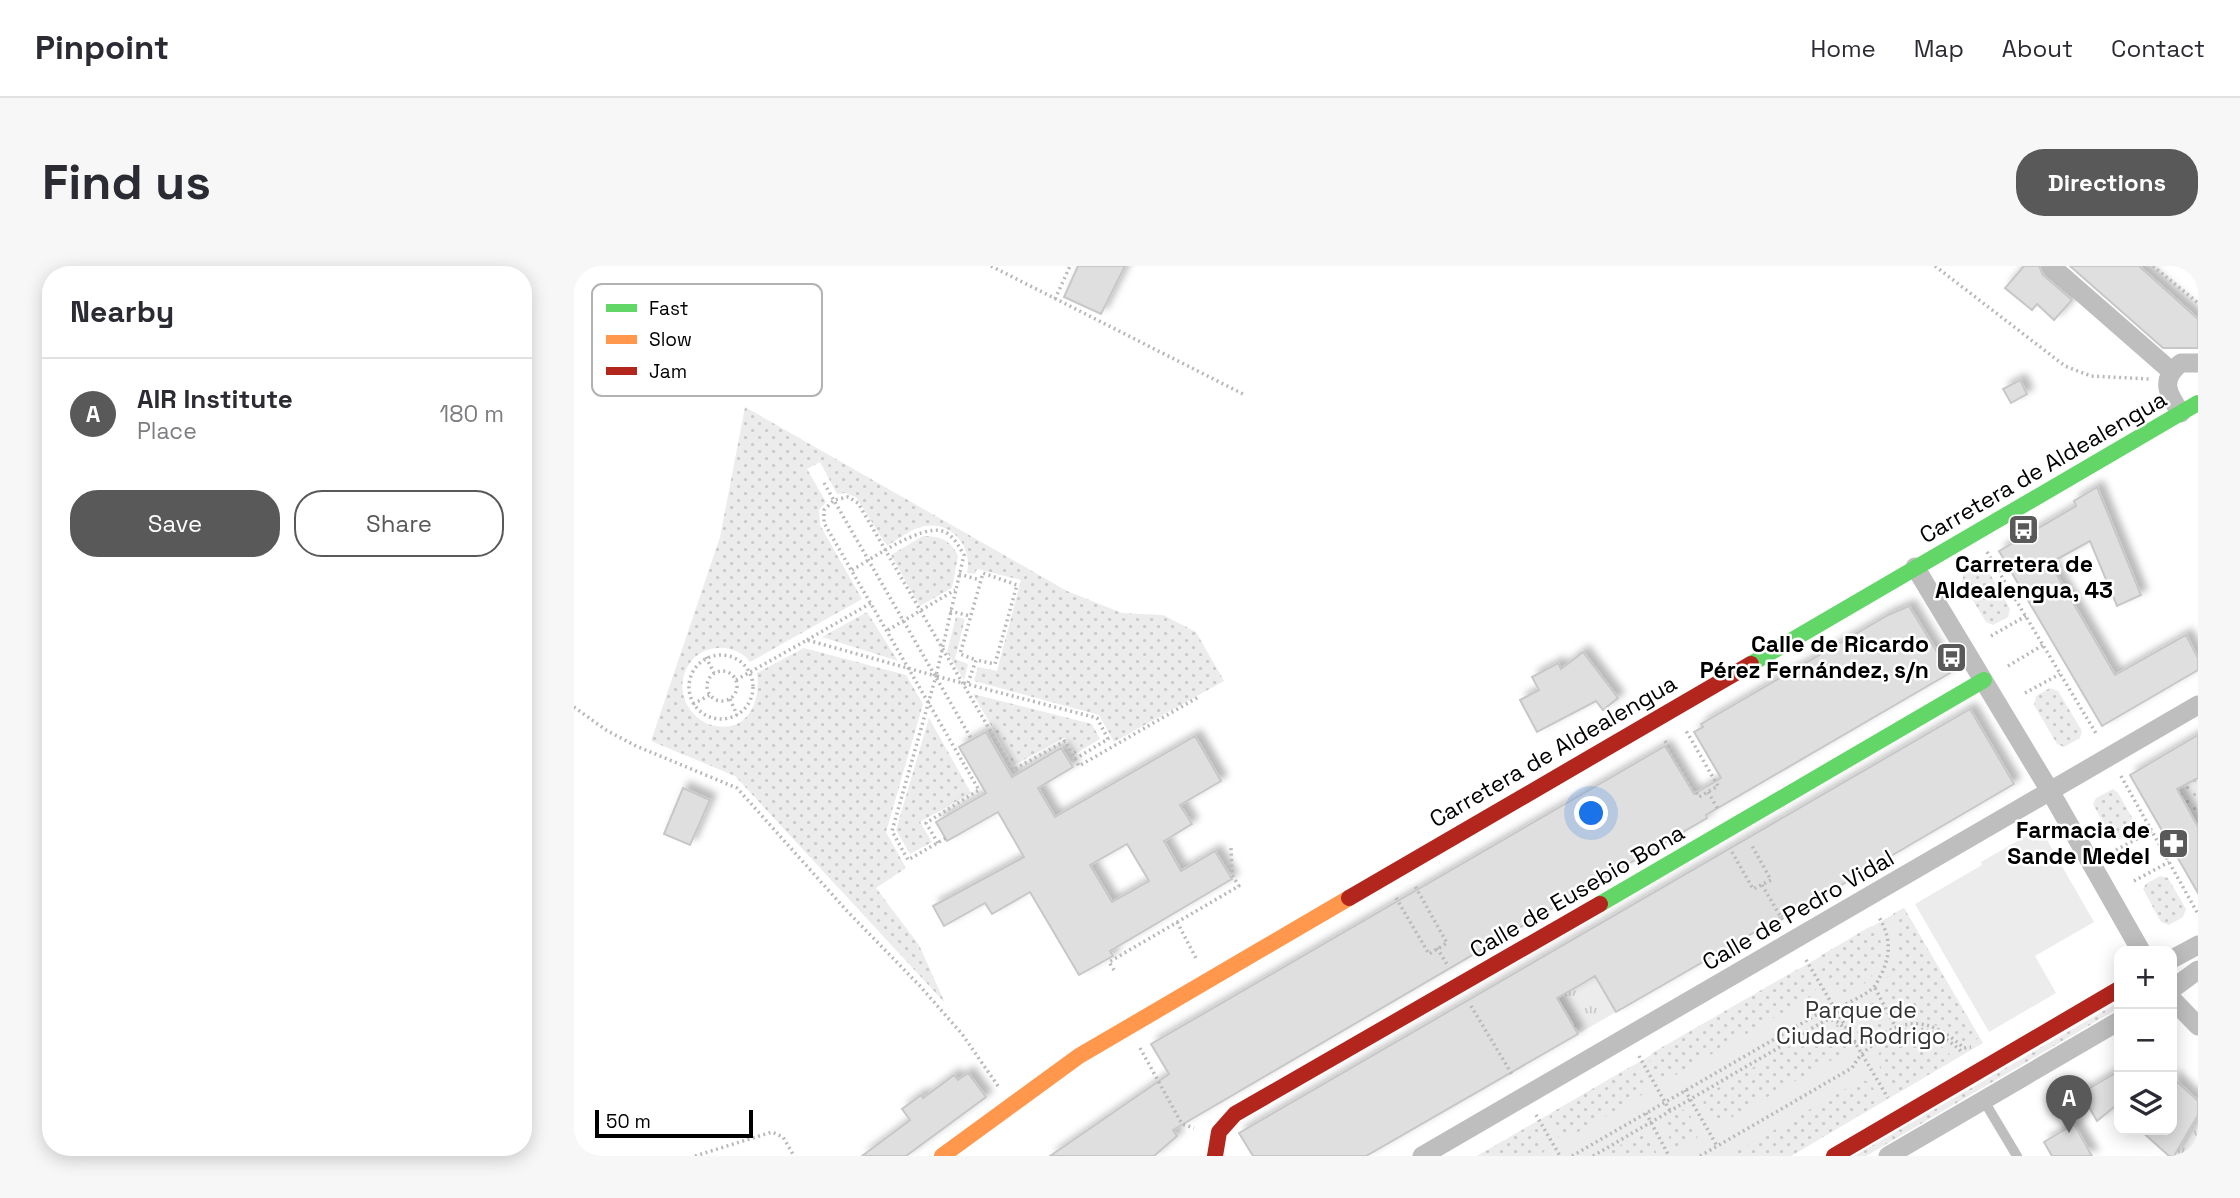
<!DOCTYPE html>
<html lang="en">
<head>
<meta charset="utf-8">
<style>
	:root { --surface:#fff; --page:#f7f7f7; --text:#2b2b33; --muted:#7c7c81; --line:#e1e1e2; --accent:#595959 }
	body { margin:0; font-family:"Space Grotesk",sans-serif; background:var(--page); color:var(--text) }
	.controls { position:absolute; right:21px; bottom:21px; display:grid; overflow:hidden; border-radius:14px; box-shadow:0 4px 18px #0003 }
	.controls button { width:63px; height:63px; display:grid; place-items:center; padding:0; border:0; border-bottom:2px solid var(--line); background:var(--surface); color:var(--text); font:35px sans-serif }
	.scale { position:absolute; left:21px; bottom:18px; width:158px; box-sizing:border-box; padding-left:7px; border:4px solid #000; border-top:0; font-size:19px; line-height:24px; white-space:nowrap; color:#000; -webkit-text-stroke:5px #fff; paint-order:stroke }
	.you { position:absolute; left:1018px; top:548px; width:24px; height:24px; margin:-18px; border:5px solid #fff; border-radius:50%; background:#1a73e8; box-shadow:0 0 0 10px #1a73e833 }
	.badge { display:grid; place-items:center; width:46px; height:46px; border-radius:50%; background:var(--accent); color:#fff; font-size:23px; font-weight:700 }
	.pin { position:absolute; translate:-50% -58px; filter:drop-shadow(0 2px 4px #0008) }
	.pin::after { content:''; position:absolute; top:37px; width:24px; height:21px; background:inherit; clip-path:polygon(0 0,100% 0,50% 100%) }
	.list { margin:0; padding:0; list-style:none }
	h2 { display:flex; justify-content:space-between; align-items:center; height:91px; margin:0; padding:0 28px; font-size:30px }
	h2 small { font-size:23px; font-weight:400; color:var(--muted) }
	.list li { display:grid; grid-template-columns:46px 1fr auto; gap:21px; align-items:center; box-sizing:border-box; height:112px; padding:0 28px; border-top:2px solid var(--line) }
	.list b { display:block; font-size:26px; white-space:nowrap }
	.list p { margin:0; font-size:23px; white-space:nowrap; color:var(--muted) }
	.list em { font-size:23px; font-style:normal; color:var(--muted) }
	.actions { display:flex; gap:14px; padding:21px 28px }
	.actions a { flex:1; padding:16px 0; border:2px solid var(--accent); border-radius:28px; text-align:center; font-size:24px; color:var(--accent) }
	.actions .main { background:var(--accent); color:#fff }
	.icon { flex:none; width:38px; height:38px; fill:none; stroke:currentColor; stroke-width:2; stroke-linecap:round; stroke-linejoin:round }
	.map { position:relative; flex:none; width:1624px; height:890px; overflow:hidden; border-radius:28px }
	header { display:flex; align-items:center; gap:42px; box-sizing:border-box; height:98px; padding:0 35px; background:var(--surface); border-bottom:2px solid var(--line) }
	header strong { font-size:33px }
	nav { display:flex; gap:38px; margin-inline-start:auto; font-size:24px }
	.intro { display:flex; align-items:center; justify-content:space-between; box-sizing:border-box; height:168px; padding:0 42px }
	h1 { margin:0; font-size:49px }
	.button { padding:18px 32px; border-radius:28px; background:var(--accent); color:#fff; font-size:24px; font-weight:700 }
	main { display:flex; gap:42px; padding:0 42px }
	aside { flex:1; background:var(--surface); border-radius:28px; box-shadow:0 4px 18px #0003 }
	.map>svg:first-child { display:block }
	.grass { fill:url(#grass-tufts) }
	.park { fill:#ececec }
	.garden { fill:url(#garden-dots) }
	.building { fill:#dfdfdf; stroke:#c7c7c7; stroke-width:2; fill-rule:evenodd; filter:url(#shadow) }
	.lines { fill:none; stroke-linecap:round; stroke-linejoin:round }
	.path { stroke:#b9b9b9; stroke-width:3.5; stroke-dasharray:2 3.5; stroke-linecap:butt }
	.lane { stroke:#bebebe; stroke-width:10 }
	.street { stroke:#bebebe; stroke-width:19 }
	.fast { stroke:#63d668; stroke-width:16 }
	.slow { stroke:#ff974d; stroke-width:16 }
	.jam { stroke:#b3261e; stroke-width:16 }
	.labels { text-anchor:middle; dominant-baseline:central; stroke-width:5; stroke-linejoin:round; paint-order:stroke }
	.street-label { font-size:23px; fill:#000; stroke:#fff }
	.poi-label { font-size:23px; font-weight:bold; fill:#000; stroke:#fff; text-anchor:end }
	.park-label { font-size:23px; fill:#333; stroke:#fff }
	.key { fill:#fff; stroke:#b2b2b2; stroke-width:2 }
	.key-label { font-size:19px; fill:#000 }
</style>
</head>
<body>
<header>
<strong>Pinpoint</strong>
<nav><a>Home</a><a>Map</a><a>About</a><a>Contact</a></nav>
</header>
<div class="intro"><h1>Find us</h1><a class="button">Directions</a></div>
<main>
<aside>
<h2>Nearby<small></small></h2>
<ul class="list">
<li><span class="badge">A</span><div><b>AIR Institute</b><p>Place</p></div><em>180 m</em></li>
</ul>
<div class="actions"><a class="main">Save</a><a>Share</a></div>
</aside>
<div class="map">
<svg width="1624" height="890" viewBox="0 0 1624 890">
	<defs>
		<pattern id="grass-tufts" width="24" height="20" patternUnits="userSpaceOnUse" patternTransform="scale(1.75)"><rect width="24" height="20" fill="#ececec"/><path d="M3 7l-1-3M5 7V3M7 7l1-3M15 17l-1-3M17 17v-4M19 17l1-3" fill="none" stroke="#c9c9c9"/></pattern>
		<pattern id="garden-dots" width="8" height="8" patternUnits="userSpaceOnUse" patternTransform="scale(1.75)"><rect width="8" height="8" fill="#ececec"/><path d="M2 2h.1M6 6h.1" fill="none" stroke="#c9c9c9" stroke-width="1.8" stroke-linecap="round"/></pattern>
		<filter id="shadow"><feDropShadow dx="6" dy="-6" stdDeviation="3.5" flood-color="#0004"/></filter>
	</defs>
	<rect width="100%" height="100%" fill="#fff"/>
	<g class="grass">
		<polygon points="1021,710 1042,746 1004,768 983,732"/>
		<polygon points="1624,849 1624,890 1600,890"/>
	</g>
	<g class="park">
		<polygon points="1466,562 1520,656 1461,690 1482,727 1415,766 1341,638 1408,599 1407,596"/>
		<polygon points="1330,642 1409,777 1217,890 903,890"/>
	</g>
	<g class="garden">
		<path d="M171 141 493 325 548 347 589 349 622 366 650 415 540 476 525 449 400 415 404 401 423 405 447 314 403 303 401 308 393 307C399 279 376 253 347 261 335 264 323 274 313 280L282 231 271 227 263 228 246 196 233 203 252 236 245 244 246 259 288 333 176 396C162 377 130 377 116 397 98 421 114 455 142 460 175 466 187 434 183 407L230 382 332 409 349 438 312 566 332 602 302 622 345 679 371 737 161 510 77 475 146 271Z"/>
		<path d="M349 270C366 270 377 274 384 290L378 322 346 340 317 289Z"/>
		<polygon points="1404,299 1412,301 1436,343 1434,351 1419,359 1412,356 1388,316 1390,307"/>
		<polygon points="293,346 324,395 248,371"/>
		<polygon points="382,351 391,353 381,393 394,398 390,414 373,386"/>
		<polygon points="1476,422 1484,425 1508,465 1506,472 1490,481 1483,478 1460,439 1462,430"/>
		<polygon points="399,428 518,458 526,473 501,488 491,471 440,499"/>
		<polygon points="355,452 397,527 346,556 358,576 336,588 322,564"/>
		<polygon points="1624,512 1624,561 1603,523"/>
		<polygon points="1539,523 1544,527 1561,557 1559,566 1545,573 1537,571 1519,538 1522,532"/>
		<polygon points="1586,610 1594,612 1612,643 1609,651 1595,659 1587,656 1569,623 1572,618"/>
		<polygon points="1330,642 1405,772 1393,779 1369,762 1344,753 1331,752 1321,748 1316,743 1310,720 1323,689 1321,659 1318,651 1320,647"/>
		<path d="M1297 660 1304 663C1307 672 1309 687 1305 697 1299 714 1279 732 1261 725L1244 698 1246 690Z"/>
		<polygon points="1224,703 1232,706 1242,723 1239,729 1093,814 1087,814 1075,797 1078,787"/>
		<polygon points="1296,734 1302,737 1313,756 1308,765 1292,773 1284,768 1275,748 1276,744"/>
		<polygon points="1545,736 1545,742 1292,890 1280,890"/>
		<path d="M1258 756 1264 759 1275 778 1270 787 1146 858C1135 856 1127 840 1130 830Z"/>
		<path d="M1343 772C1357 775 1369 778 1377 790L1376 796 1324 827C1316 824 1314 818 1310 810 1293 780 1317 774 1343 772Z"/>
		<polygon points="1056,801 1064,804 1073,820 1071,827 992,873 986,873 974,856 977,847"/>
		<polygon points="1287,814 1295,816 1306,833 1305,837 1217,890 1155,890"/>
		<polygon points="1107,843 1114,846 1125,865 1123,872 1101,882 1087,857"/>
		<polygon points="955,860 963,862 972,880 970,886 964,890 903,890"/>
		<polygon points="1067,867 1074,870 1084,890 1028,890"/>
	</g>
	<g class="building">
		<polygon points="504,0 551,0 527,48 490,31"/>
		<polygon points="1450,0 1465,0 1469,9 1498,34 1480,54 1463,38 1458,44 1431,22"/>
		<polygon points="1496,0 1565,0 1624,53 1624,82 1589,82"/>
		<polygon points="1446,114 1453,128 1437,137 1429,123"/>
		<polygon points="1523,221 1567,329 1543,340 1516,275 1476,297 1541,409 1612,369 1624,392 1624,404 1528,460 1425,285 1502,240 1500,235"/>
		<polygon points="1335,340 1376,407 1132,549 1133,552 599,864 603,870 580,890 476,890 595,808 577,778 1091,480 1120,528 1147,512 1120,466 1129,461 1127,458 1314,349"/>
		<polygon points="1009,386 1044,432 1029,444 1022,435 963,466 946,434 965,424 958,411 984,397 987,403"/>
		<polygon points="1396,443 1440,518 1240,635 1222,645 1221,643 1042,746 1021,710 1006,719 983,732 1004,768 792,890 679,890 665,867"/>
		<path d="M412 466 438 511 487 482 499 501 464 522 481 551 621 470 647 515 606 539 618 558 590 575 607 605 641 585 658 613 536 685 539 690 505 709 456 626 418 648 411 637 370 660 359 640 450 591 424 546 373 575 362 556 412 527 385 481ZM553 578 575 615 538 636 516 599Z"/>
		<polygon points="1624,469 1624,512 1603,523 1624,561 1624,627 1556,509"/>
		<polygon points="109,522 136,534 116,579 90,568"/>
		<polygon points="1545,805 1545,837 1523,855 1507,827"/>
		<polygon points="394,807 412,831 332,890 288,890 336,854 328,843 347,829 349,832 380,809 384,814"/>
		<polygon points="1598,811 1624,835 1624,849 1600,890 1595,890 1566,864 1598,864"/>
		<polygon points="1500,858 1518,890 1478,890 1470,876"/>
	</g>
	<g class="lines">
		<g class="path">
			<polyline points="417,0 669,128"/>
			<polyline points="1361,0 1491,100 1517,110 1575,113"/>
			<polyline points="1579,0 1624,37"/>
			<polyline points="481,33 496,0"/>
			<polyline points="250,217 398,474"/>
			<polyline points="1413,286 1523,469"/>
			<path d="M278 304C299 292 346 259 368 265 379 268 385 281 390 289L362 410 523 452 534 473 501 493"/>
			<polyline points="385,308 406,314"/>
			<polyline points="376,345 396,350"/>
			<polyline points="314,364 381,324"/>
			<polyline points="1417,370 1452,350"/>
			<polyline points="233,374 297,337"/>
			<circle cx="147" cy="421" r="32"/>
			<polyline points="132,391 140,407"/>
			<polyline points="1434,400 1469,379"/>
			<circle cx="148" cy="420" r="15"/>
			<polyline points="162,414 233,374 362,410 318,565 334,594 372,572"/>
			<polyline points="394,417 402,394 421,398 443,319 409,307 386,388 402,394"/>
			<polyline points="1451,427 1486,408"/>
			<polyline points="156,433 163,449"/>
			<polyline points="119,438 136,429"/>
			<polyline points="0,441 32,464 62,480 163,522 273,645 346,720 388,768 424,820"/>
			<polyline points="1091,475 1125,531 1144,520 1111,463"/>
			<polyline points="1547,510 1624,648"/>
			<polyline points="1134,526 1145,545"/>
			<polyline points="364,577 352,557 405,524 250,257 250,244 260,234 274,231 284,237 439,504 491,475 505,500 626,430"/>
			<polyline points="1542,584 1578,565"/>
			<polyline points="1158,586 1179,623 1197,614 1177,578"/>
			<polyline points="1560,615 1595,596"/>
			<polyline points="1188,619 1209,655"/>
			<polyline points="822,632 855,688 873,677 841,620"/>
			<polyline points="603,656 623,694"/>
			<polyline points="863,682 874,700"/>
			<polyline points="1232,694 1314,832"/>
			<polyline points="540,704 535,696 665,620 658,609 657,582"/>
			<polyline points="1301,722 1321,760"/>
			<polyline points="897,740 939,810"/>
			<polyline points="566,782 608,858 620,862"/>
			<polyline points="1065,790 1096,845"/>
			<polyline points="1111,824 1143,880"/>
			<polyline points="1072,847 1095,890"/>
			<polyline points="962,849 986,890"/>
			<polyline points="121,890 198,866 209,871 220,890"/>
			<path d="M998 890 1242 749C1261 743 1282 735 1298 723 1302 720 1304 714 1307 709 1317 688 1317 672 1305 651"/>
			<path d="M1019 890 1252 754C1275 752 1267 775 1285 777 1294 778 1303 771 1310 767 1343 749 1364 759 1390 782L1397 781"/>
			<path d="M1126 890 1278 802C1288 785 1294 782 1310 773 1342 755 1364 763 1389 787"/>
		</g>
		<polyline class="lane" points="1410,835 1443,890"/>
		<g class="street">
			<polyline points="1477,0 1597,105"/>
			<path d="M1607 147C1594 128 1585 114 1607 97H1624"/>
			<polyline points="1341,301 1476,525 1567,685"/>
			<polyline points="1598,693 1624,679"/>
			<polyline points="1598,723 1624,704"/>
			<polyline points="1598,733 1624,760"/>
			<polyline points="848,890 1624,439"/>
			<polyline points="1314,890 1545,755"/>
		</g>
		<g class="fast">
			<polyline points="1177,398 1624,137"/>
			<polyline points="1026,638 1410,414"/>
		</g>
		<polyline class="slow" points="368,890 505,790 775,632"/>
		<g class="jam">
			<polyline points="775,632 1177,398"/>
			<polyline points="641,890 645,866 661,848 1026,638"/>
			<polyline points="1260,890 1545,723"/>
		</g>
	</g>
	<defs>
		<symbol id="bus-square" viewBox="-11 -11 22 22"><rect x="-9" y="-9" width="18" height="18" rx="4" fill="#595959" stroke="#fff"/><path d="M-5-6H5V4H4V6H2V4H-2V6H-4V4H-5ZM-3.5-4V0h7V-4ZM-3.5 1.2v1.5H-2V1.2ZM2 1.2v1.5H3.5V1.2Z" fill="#fff"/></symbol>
		<symbol id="pharmacy-square" viewBox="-11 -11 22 22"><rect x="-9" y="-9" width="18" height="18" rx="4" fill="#595959" stroke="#fff"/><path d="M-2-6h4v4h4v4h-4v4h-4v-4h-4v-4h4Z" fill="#fff"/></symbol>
	</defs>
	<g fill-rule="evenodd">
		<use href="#bus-square" x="1432" y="246" width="35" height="35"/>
		<use href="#bus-square" x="1360" y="374" width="35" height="35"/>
		<use href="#pharmacy-square" x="1582" y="560" width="35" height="35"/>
	</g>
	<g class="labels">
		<g class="street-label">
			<text transform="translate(1469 201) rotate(-30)">Carretera de Aldealengua</text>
			<text transform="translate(979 485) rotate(-30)">Carretera de Aldealengua</text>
			<text transform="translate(1003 625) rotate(-30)">Calle de Eusebio Bona</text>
			<text transform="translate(1224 644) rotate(-30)">Calle de Pedro Vidal</text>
		</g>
		<g class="poi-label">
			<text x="1450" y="298" text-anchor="middle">Carretera de<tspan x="1450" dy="26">Aldealengua, 43</tspan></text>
			<text x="1355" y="378">Calle de Ricardo<tspan x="1355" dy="26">Pérez Fernández, s/n</tspan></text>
			<text x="1576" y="564">Farmacia de<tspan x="1576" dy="26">Sande Medel</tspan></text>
		</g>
		<g class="park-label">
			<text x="1287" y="744">Parque de<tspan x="1287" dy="26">Ciudad Rodrigo</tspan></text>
		</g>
	</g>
	<rect x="18" y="18" width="230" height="112" rx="10" class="key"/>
	<rect x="32" y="38" width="31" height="8" fill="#63d668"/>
	<rect x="32" y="69" width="31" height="9" fill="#ff974d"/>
	<rect x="32" y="101" width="31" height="8" fill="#b3261e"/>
	<g class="key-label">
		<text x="75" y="49">Fast</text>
		<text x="75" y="80">Slow</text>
		<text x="75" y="112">Jam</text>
	</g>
</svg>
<div class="controls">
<button>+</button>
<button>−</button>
<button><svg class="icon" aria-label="layers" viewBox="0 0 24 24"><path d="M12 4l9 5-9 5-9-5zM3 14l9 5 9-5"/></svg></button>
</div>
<div class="scale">50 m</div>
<div class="you"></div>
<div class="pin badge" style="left:1495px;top:867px">A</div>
</div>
</main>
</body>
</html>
